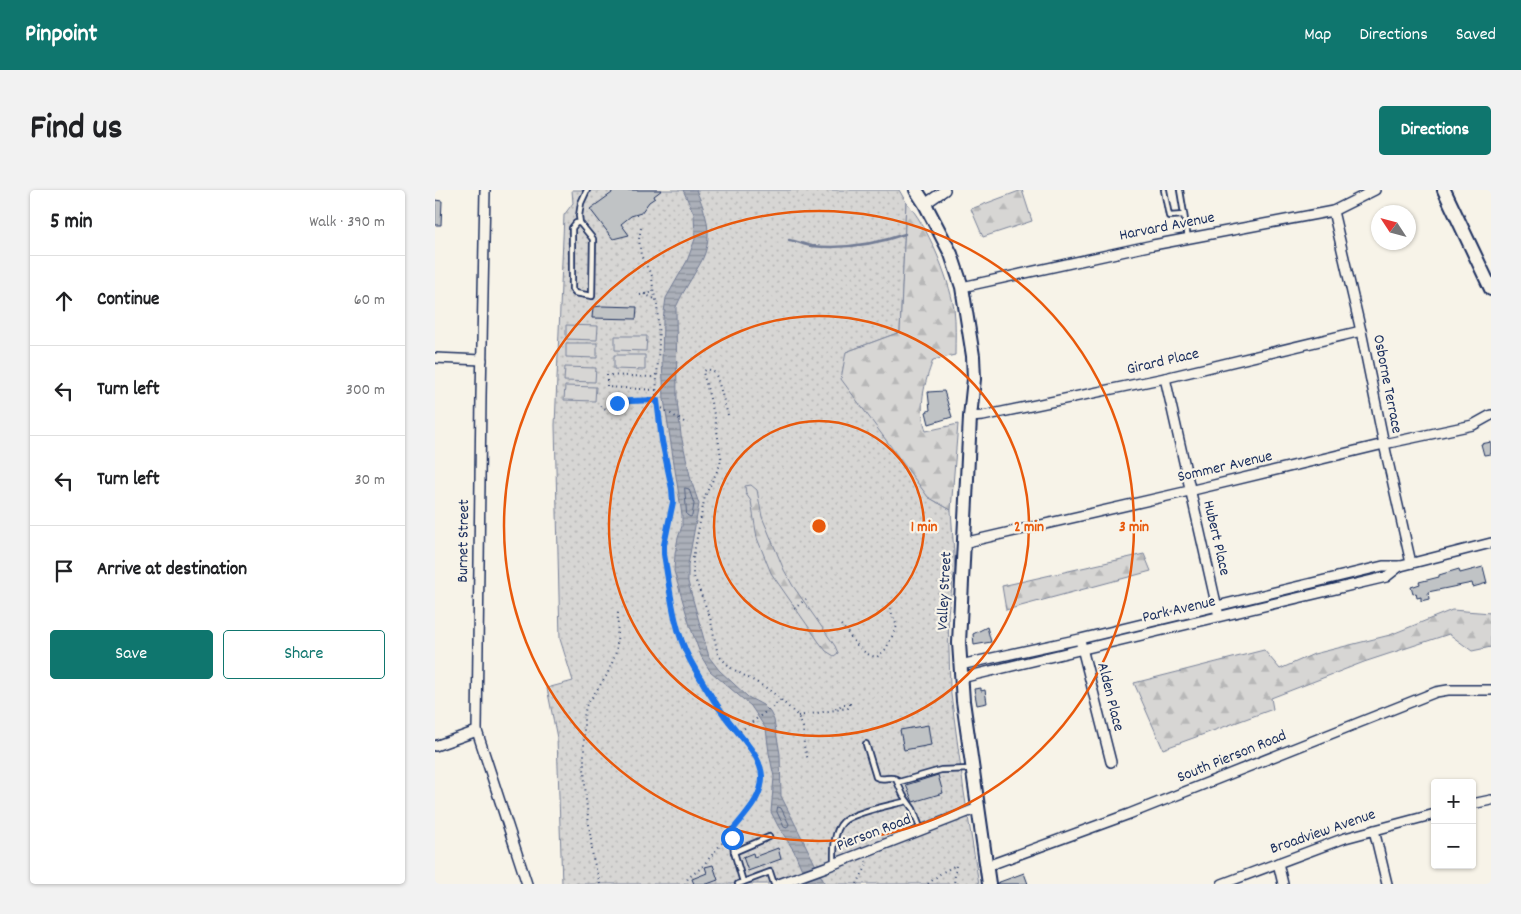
<!DOCTYPE html>
<html lang="en">
<head>
<meta charset="utf-8">
<style>
	:root { --surface:#fff; --page:#f2f2f2; --text:#202124; --muted:#757577; --line:#e0e0e0; --accent:#0f766e }
	body { margin:0; font-family:Dekko,sans-serif; background:var(--page); color:var(--text) }
	.controls { position:absolute; right:15px; bottom:15px; display:grid; overflow:hidden; border-radius:5px; box-shadow:0 1px 4px #0004 }
	.controls button { width:45px; height:45px; display:grid; place-items:center; padding:0; border:0; border-bottom:1px solid var(--line); background:var(--surface); color:var(--text); font:25px sans-serif }
	.compass { position:absolute; left:936px; top:15px; width:45px; height:45px; border-radius:50%; background:var(--surface); box-shadow:0 1px 4px #0004; rotate:306deg }
	.stop { position:absolute; width:15px; height:15px; margin:-11px; border:4px solid #1a73e8; border-radius:50%; background:#fff }
	.stop.end { background:#1a73e8; border-color:#fff; box-shadow:0 1px 5px #0008 }
	.list { margin:0; padding:0; list-style:none }
	h2 { display:flex; justify-content:space-between; align-items:center; height:65px; margin:0; padding:0 20px; font-size:21px }
	h2 small { font-size:16px; font-weight:400; color:var(--muted) }
	.list li { display:grid; grid-template-columns:32px 1fr auto; gap:15px; align-items:center; box-sizing:border-box; height:90px; padding:0 20px; border-top:1px solid var(--line) }
	.list b { display:block; font-size:19px; white-space:nowrap }
	.list em { font-size:16px; font-style:normal; color:var(--muted) }
	.actions { display:flex; gap:10px; padding:15px 20px }
	.actions a { flex:1; padding:11px 0; border:1px solid var(--accent); border-radius:5px; text-align:center; font-size:18px; color:var(--accent) }
	.actions .main { background:var(--accent); color:#fff }
	.icon { flex:none; width:28px; height:28px; fill:none; stroke:currentColor; stroke-width:2; stroke-linecap:round; stroke-linejoin:round }
	.map { position:relative; flex:none; width:1056px; height:694px; overflow:hidden; border-radius:5px }
	header { display:flex; align-items:center; gap:30px; box-sizing:border-box; height:70px; padding:0 25px; background:var(--accent); color:#fff }
	header strong { font-size:24px }
	nav { display:flex; gap:28px; margin-inline-start:auto; font-size:18px }
	.intro { display:flex; align-items:center; justify-content:space-between; box-sizing:border-box; height:120px; padding:0 30px }
	h1 { margin:0; font-size:35px }
	.button { padding:12px 22px; border-radius:5px; background:var(--accent); color:#fff; font-size:18px; font-weight:700 }
	main { display:flex; gap:30px; padding:0 30px }
	aside { flex:1; background:var(--surface); border-radius:5px; box-shadow:0 1px 4px #0004 }
	.map>svg:first-child { display:block }
	.grass { fill:url(#grass-dots); stroke:#798299 }
	.forest { fill:url(#forest-firs); stroke:#798299 }
	.garden { fill:#d7d6d4; stroke:#798299 }
	.water { fill:url(#water-rules); stroke:#727c95 }
	.lines { fill:none; stroke-linecap:round; stroke-linejoin:round }
	.shore { stroke:#556382; stroke-width:1 }
	.stream { stroke:#727c95; stroke-width:2.5 }
	.building { fill:#c0c3c5; stroke:#1b2f5e }
	.lane-casing { stroke:#1b2f5e; stroke-width:8 }
	.street-casing { stroke:#1b2f5e; stroke-width:12 }
	.secondary-casing { stroke:#1b2f5e; stroke-width:16 }
	.path { stroke:#1b2f5e; stroke-width:2; stroke-dasharray:1 4; stroke-linecap:butt }
	.lane { stroke:#f7f3e8; stroke-width:4.5 }
	.street { stroke:#f7f3e8; stroke-width:9 }
	.secondary { stroke:#f7f3e8; stroke-width:12 }
	.route { stroke:#1a73e8; stroke-width:6 }
	.ring { fill:none; stroke:#e8590c; stroke-width:2.5 }
	.labels { text-anchor:middle; dominant-baseline:central; stroke-width:4.5; stroke-linejoin:round; paint-order:stroke }
	.street-label { font-size:16px; fill:#1b2f5e; stroke:#f7f3e8 }
	.centre { fill:#e8590c; stroke:#f7f3e8; stroke-width:2.5 }
	.ring-label { font-size:15px; text-anchor:middle; font-weight:bold; fill:#e8590c; stroke:#f7f3e8; stroke-width:4.5; stroke-linejoin:round; paint-order:stroke }
</style>
</head>
<body>
<header>
<strong>Pinpoint</strong>
<nav><a>Map</a><a>Directions</a><a>Saved</a></nav>
</header>
<div class="intro"><h1>Find us</h1><a class="button">Directions</a></div>
<main>
<aside>
<h2>5 min<small>Walk · 390 m</small></h2>
<ul class="list">
<li><svg class="icon" aria-label="ahead" viewBox="0 0 24 24"><path d="M12 20V5M6 11l6-6 6 6"/></svg><div><b>Continue</b></div><em>60 m</em></li>
<li><svg class="icon" aria-label="left" viewBox="0 0 24 24"><path d="M17 20v-9H6M10 6l-5 5 5 5"/></svg><div><b>Turn left</b></div><em>300 m</em></li>
<li><svg class="icon" aria-label="left" viewBox="0 0 24 24"><path d="M17 20v-9H6M10 6l-5 5 5 5"/></svg><div><b>Turn left</b></div><em>30 m</em></li>
<li><svg class="icon" aria-label="arrive" viewBox="0 0 24 24"><path d="M6 21V4h12l-3 4 3 4H6"/></svg><div><b>Arrive at destination</b></div></li>
</ul>
<div class="actions"><a class="main">Save</a><a>Share</a></div>
</aside>
<div class="map">
<svg width="1056" height="694" viewBox="0 0 1056 694">
	<defs>
		<pattern id="grass-dots" width="8" height="8" patternUnits="userSpaceOnUse" patternTransform="scale(1.25)"><rect width="8" height="8" fill="#d7d6d4"/><path d="M2 2h.1M6 6h.1" fill="none" stroke="#b8b8b8" stroke-width="1.8" stroke-linecap="round"/></pattern>
		<pattern id="forest-firs" width="22" height="20" patternUnits="userSpaceOnUse" patternTransform="scale(1.25)"><rect width="22" height="20" fill="#d7d6d4"/><path d="M5 1l3.5 6h-7zM16 11l3.5 6h-7z" fill="#b8b8b8"/></pattern>
		<pattern id="water-rules" width="6" height="5" patternUnits="userSpaceOnUse" patternTransform="scale(1.25)"><rect width="6" height="5" fill="#acb0b9"/><path d="M0 2.5h6" fill="none" stroke="#8b909a"/></pattern>
	</defs>
	<rect width="100%" height="100%" fill="#f7f3e8"/>
	<filter id="ink" filterUnits="userSpaceOnUse"><feTurbulence type="fractalNoise" baseFrequency=".02" numOctaves="2"/><feDisplacementMap in="SourceGraphic" scale="10" xChannelSelector="R" yChannelSelector="G"/><feConvolveMatrix kernelMatrix="1 2 1 2 8 2 1 2 1" color-interpolation-filters="sRGB"/></filter>
	<g filter="url(#ink)">
		<polygon class="grass" points="137,0 464,0 471,12 465,142 411,162 493,307 516,320 520,379 513,423 515,497 529,602 544,694 127,694 122,548 112,498 138,491 125,449 120,235 129,25 138,13"/>
		<g class="forest">
			<polygon points="587,0 597,31 548,47 536,19"/>
			<path d="M471 12C493 36 513 86 519 118 521 133 520 150 520 165L498 170C489 195 483 215 491 241L523 234 516 320 493 307 406 189 411 162 465 142Z"/>
			<polygon points="316,295 322,300 327,327 349,380 358,396 400,456 403,463 399,466 391,461 384,452 336,383 322,348 316,311 311,304 310,296"/>
			<polygon points="709,364 716,381 571,420 567,396"/>
			<polygon points="1017,420 1056,423 1056,457 1037,461 1014,444 929,472 836,508 838,519 728,559 699,493 829,460 845,479 879,464 955,445"/>
		</g>
		<g class="garden">
			<polygon points="131,135 163,136 162,150 131,149"/>
			<polygon points="180,146 212,146 211,161 180,160"/>
			<polygon points="131,153 162,153 162,168 131,167"/>
			<polygon points="179,165 210,165 210,180 179,179"/>
			<polygon points="130,177 161,178 160,192 129,191"/>
			<polygon points="130,196 161,197 160,211 129,210"/>
		</g>
		<path class="water" d="M248 0H261C272 24 279 48 266 72 258 87 248 101 241 117L242 211 246 245 256 290 264 314 253 375V392L274 467 284 480 313 507 328 515 335 522 339 530 345 564 346 606 390 694H373L359 661 343 636 336 622 339 587 334 563 331 539 316 516 275 481 266 466 255 436 239 381 240 364 243 348 247 336V325L229 209 227 172 228 129 231 108 252 71 260 49 259 24Z"/>
		<g class="lines">
			<g class="shore">
				<polygon points="250,298 254,299 259,314 257,326 255,327 252,325"/>
				<polygon points="343,617 346,618 354,634 352,638 349,637 342,622"/>
			</g>
			<path class="stream" d="M354 50C362 51 369 55 377 56 408 59 441 54 470 44"/>
		</g>
		<g class="building">
			<polygon points="176,0 227,0 219,6 220,8 214,12 206,23 196,26 186,34 194,45 178,49 155,19 177,3"/>
			<polygon points="0,10 7,11 6,35 0,35"/>
			<polygon points="167,116 202,117 201,129 157,128 158,117"/>
			<polygon points="509,201 517,227 494,234 491,222 495,220 493,202"/>
			<polygon points="1056,252 1056,264 1049,265 1046,254"/>
			<polygon points="1048,377 1052,393 1038,397 1037,393 993,402 994,409 986,411 986,407 982,408 981,403 978,404 976,397 985,394 984,392 1004,387 1004,385 1024,379 1025,383"/>
			<polygon points="552,437 556,452 539,455 538,444"/>
			<polygon points="546,498 546,501 550,500 552,513 542,515 539,499"/>
			<polygon points="493,535 496,555 469,560 465,540"/>
			<polygon points="503,585 508,603 478,612 471,595"/>
			<polygon points="343,658 346,669 313,681 308,667 318,663 319,667"/>
			<polygon points="278,675 283,690 272,694 259,694 257,689 272,683 270,677"/>
			<polygon points="589,683 593,694 562,694 562,693"/>
		</g>
		<g class="lines">
			<defs>
				<g id="lane">
					<polyline points="729,0 734,26 749,25"/>
					<polyline points="745,0 753,48"/>
					<polyline points="145,33 141,33 137,38 137,99 140,103 157,106 158,49 145,33 144,26 146,13 152,0"/>
					<path d="M431 554 441 587C447 591 454 586 461 589L468 605 478 619 486 640"/>
					<polyline points="464,592 506,580 536,579"/>
					<polyline points="297,641 299,662 308,692"/>
					<polyline points="299,662 334,647"/>
					<path d="M399 673C399 660 398 642 408 632 418 622 457 615 472 611"/>
					<polyline points="303,694 335,682 339,694"/>
				</g>
				<g id="street">
					<polyline points="50,0 46,206 42,541 92,694"/>
					<polyline points="490,14 510,0"/>
					<polyline points="898,21 926,141 949,254 976,373"/>
					<polyline points="527,97 718,55 898,21 940,0"/>
					<polyline points="0,168 47,170"/>
					<polyline points="730,188 783,422"/>
					<polyline points="535,227 548,226 730,188 926,141"/>
					<polyline points="528,353 754,301 949,254 1038,235 1056,225"/>
					<polyline points="646,454 676,572"/>
					<polyline points="525,475 645,449 948,376 966,376 1056,353"/>
					<polyline points="526,488 951,387 965,376"/>
					<polyline points="0,556 42,541"/>
					<polyline points="1037,614 1056,610"/>
					<polyline points="939,640 952,694"/>
					<polyline points="843,673 848,694"/>
					<polyline points="552,676 694,624 1001,502 1013,500 1056,500"/>
					<polyline points="344,694 391,677 543,618"/>
					<polyline points="787,694 910,648 1000,624"/>
				</g>
				<g id="secondary">
					<polyline points="481,0 490,14 516,64 527,97 538,166 539,189 535,227 524,453 528,511 554,694"/>
					<polyline points="1009,0 1056,99"/>
				</g>
			</defs>
			<use href="#lane" class="lane-casing"/>
			<use href="#street" class="street-casing"/>
			<use href="#secondary" class="secondary-casing"/>
			<g class="path">
				<polyline points="206,38 204,49 206,66 217,86 218,99 222,114 224,152 221,205 223,216"/>
				<polyline points="209,104 220,109"/>
				<polyline points="205,105 219,102"/>
				<polyline points="221,200 172,197 172,185 217,187 222,184"/>
				<path d="M165 216 171 219C183 209 206 209 222 210"/>
				<polyline points="293,225 282,187 278,181 272,179 268,182 280,228 286,267 285,275 270,306 258,368 258,384 275,427 283,465 296,478 333,499 342,506 363,526 368,537 369,556 373,570"/>
				<polyline points="249,232 223,216 227,251 237,299 237,318 229,355 229,364 241,432 254,468 262,484 303,543"/>
				<polyline points="359,419 371,409"/>
				<path d="M406 435C417 447 425 465 442 467L451 459 462 436 456 422 455 413"/>
				<polyline points="363,526 413,518 415,514 409,514 398,520"/>
				<path d="M301 636C318 614 337 593 320 565 315 557 308 551 303 543L346 510"/>
				<polyline points="165,694 158,668 151,610 149,578 149,527 151,516 172,485 180,466 182,456 183,420"/>
				<polyline points="250,694 253,688 266,678 292,647"/>
				<polyline points="422,694 432,675 431,671"/>
				<polyline points="493,694 506,683 521,675 519,694"/>
			</g>
			<use href="#lane" class="lane"/>
			<use href="#street" class="street"/>
			<use href="#secondary" class="secondary"/>
		</g>
	</g>
	<g class="lines" filter="url(#ink)">
		<path class="route" d="M182 213 195 211 222 210 227 251 237 299 238 312 229 355V364C235 399 238 438 255 470 265 488 275 506 287 522 299 540 326 564 327 586 328 608 309 625 297 641V648"/>
	</g>
	<g class="ring">
		<circle cx="384" cy="336" r="105"/>
		<circle cx="384" cy="336" r="210"/>
		<circle cx="384" cy="336" r="315"/>
	</g>
	<g class="labels">
		<g class="street-label">
			<text transform="translate(732 37) rotate(-11)">Harvard Avenue</text>
			<text transform="translate(728 172) rotate(-13)">Girard Place</text>
			<text transform="translate(952 194) rotate(79)">Osborne Terrace</text>
			<text transform="translate(790 277) rotate(-13)">Sommer Avenue</text>
			<text transform="translate(781 348) rotate(77)">Hubert Place</text>
			<text transform="translate(29 351) rotate(-89)">Burnet Street</text>
			<text transform="translate(510 401) rotate(-87)">Valley Street</text>
			<text transform="translate(744 420) rotate(-13)">Park Avenue</text>
			<text transform="translate(675 507) rotate(76)">Alden Place</text>
			<text transform="translate(797 567) rotate(-22)">South Pierson Road</text>
			<text transform="translate(888 642) rotate(-19)">Broadview Avenue</text>
			<text transform="translate(439 643) rotate(-21)">Pierson Road</text>
		</g>
	</g>
	<circle cx="384" cy="336" r="8" class="centre"/>
	<g class="ring-label">
		<text x="489" y="341">1 min</text>
		<text x="594" y="341">2 min</text>
		<text x="699" y="341">3 min</text>
	</g>
</svg>
<div class="controls">
<button>+</button>
<button>−</button>
</div>
<svg class="compass" viewBox="-18 -18 36 36"><path d="M0-13l5 13h-10z" fill="#e53935"/><path d="M0 13l5-13h-10z" fill="#757577"/></svg>
<div class="stop" style="left:297px;top:648px"></div>
<div class="stop end" style="left:182px;top:213px"></div>
</div>
</main>
</body>
</html>
